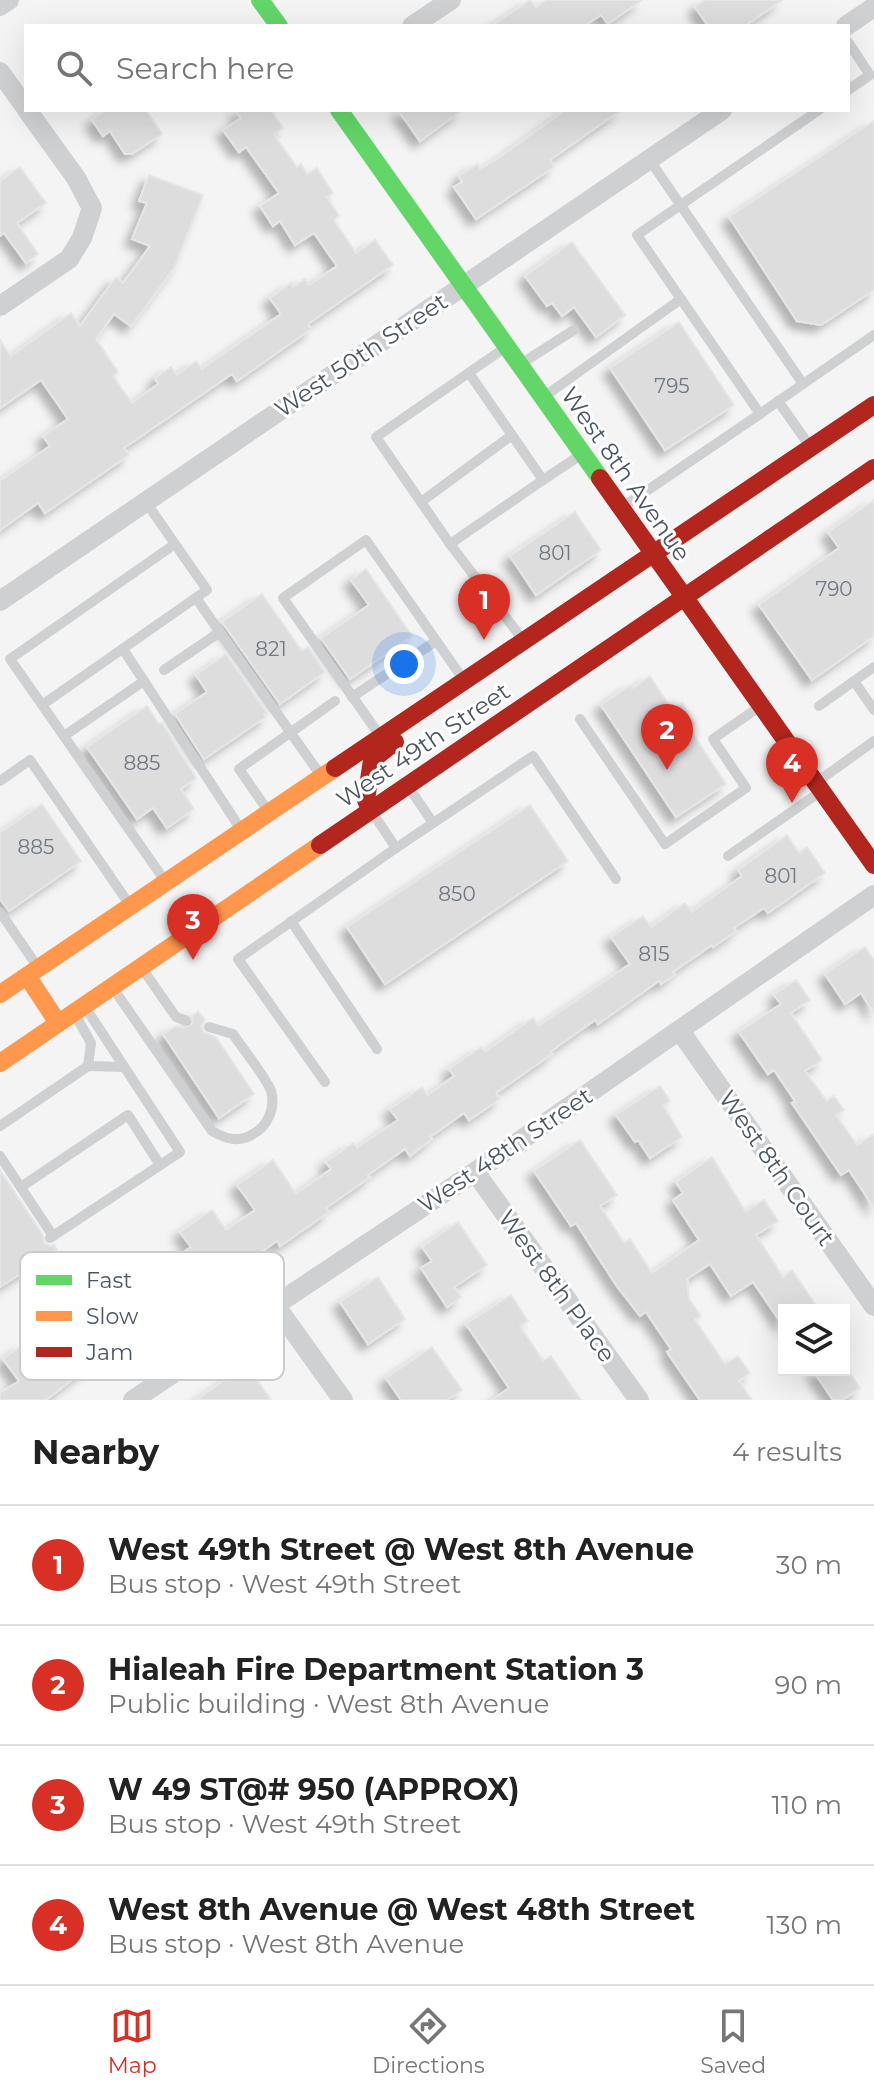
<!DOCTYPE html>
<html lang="en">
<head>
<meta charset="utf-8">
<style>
	:root { --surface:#fff; --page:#f2f2f2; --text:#222; --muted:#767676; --line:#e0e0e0; --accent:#d93025 }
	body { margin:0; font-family:Montserrat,sans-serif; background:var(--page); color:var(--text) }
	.controls { position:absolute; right:24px; bottom:24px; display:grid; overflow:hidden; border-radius:0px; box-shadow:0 8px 32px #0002 }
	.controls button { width:72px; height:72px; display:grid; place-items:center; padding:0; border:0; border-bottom:2px solid var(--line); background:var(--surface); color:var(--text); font:40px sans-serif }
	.you { position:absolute; left:404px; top:664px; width:28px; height:28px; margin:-20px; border:6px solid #fff; border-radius:50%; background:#1a73e8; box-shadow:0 0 0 12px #1a73e833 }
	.badge { display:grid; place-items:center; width:52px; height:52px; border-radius:50%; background:var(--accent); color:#fff; font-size:26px; font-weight:700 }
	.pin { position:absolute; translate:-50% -66px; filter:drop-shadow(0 2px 4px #0008) }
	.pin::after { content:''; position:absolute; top:42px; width:28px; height:24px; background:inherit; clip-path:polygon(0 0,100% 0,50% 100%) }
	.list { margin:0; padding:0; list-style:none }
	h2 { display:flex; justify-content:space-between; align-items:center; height:104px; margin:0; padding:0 32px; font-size:34px }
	h2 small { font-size:26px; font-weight:400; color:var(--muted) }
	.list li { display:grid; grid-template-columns:52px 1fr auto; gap:24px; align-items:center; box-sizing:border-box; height:120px; padding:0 32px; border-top:2px solid var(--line) }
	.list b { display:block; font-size:30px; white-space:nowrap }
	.list p { margin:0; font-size:26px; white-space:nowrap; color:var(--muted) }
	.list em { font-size:26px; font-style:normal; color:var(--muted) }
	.icon { flex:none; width:44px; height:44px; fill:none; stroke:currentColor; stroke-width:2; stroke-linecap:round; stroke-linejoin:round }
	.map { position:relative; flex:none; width:874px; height:1400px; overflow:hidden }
	.search { position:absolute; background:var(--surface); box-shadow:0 8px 32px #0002; left:24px; right:24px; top:24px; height:88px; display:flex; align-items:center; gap:20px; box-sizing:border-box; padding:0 28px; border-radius:0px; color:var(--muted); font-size:30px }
	.sheet { height:584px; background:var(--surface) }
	nav { display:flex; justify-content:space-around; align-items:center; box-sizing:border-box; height:112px; border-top:2px solid var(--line); background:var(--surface); font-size:22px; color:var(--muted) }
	nav a { display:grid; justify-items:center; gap:4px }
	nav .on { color:var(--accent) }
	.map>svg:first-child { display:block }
	.building { fill:#ddddde; stroke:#e5e6e7; stroke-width:2; filter:url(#shadow) }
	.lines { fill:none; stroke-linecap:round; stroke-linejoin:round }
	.lane { stroke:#ced0d2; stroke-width:10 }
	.street { stroke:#ced0d2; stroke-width:20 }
	.fast { stroke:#63d668; stroke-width:18 }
	.slow { stroke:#ff974d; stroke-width:18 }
	.jam { stroke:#b3261e; stroke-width:18 }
	.labels { text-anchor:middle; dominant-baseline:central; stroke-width:6; stroke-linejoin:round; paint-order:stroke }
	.number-label { font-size:20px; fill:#707881 }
	.street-label { font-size:24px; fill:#4a5661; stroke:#fff }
	.key { fill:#fff; stroke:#c9ccd0; stroke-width:2 }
	.key-label { font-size:22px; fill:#4a5661 }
</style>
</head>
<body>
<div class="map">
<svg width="874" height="1400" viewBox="0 0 874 1400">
	<defs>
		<filter id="shadow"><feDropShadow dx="-7" dy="7" stdDeviation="4" flood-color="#0004"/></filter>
	</defs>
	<rect width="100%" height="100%" fill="#f4f4f4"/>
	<g class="building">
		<polygon points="530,0 536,7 547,0 642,0 608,24 601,15 584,26 492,26"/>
		<polygon points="705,0 782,0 745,26 708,26 695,7"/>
		<polygon points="106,110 146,110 162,134 132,154 125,154 110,131 103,136 92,120"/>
		<polygon points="236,110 271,110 283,128 274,135 297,167 301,164 307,174 317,168 333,193 327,197 339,216 334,220 356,253 375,240 393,265 308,324 311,329 237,381 232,374 124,448 129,455 45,513 38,503 0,530 0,481 50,446 43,436 68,419 41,380 0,408 0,340 11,356 71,313 80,326 116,277 123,283 150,246 132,239 147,203 139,201 149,175 203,195 174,268 131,326 114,314 96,339 118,372 113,376 132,403 158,384 155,378 171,367 177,375 196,361 202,369 281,314 270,298 291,283 293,287 305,279 309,285 337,266 314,233 295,245 280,221 273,226 260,206 279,193 246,147 239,152 223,130 241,118"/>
		<polygon points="398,110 462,110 420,141"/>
		<polygon points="566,110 621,110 550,160 554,167 476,219 454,187 462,182 459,176 477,164 480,169 497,159"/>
		<polygon points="874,121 874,290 821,325 797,321 729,217"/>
		<polygon points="20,167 46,203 17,223 38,254 26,263 4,233 0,236 0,181"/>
		<polygon points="572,242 625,315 596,337 574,307 562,316 552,303 547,306 525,276"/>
		<polygon points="679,322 734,405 665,450 610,368"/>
		<polygon points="874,500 874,636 812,680 759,605 839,548 828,532"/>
		<polygon points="575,512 601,550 536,595 510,556"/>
		<polygon points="366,569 412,636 350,679 321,638 369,605 351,580"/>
		<polygon points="262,594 302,651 308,647 325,672 280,704 222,622"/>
		<polygon points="226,654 267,713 264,714 266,717 204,759 175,714 207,692 196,675"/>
		<polygon points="650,676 672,710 682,703 695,724 689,728 726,784 676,817 601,705 631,685 633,688"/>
		<polygon points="147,706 159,724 162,723 196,778 181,789 194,809 167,828 153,808 137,819 87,747"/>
		<polygon points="42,804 81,861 9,911 0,899 0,833"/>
		<polygon points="530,805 568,861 385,984 347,927"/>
		<polygon points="787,835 799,853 807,847 825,873 768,913 764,908 734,928 736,931 713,947 712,945 673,972 675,974 661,984 659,981 598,1024 595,1020 550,1052 552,1054 496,1093 500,1099 469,1120 464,1113 430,1137 432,1139 410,1156 405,1149 368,1175 370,1177 326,1208 329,1212 280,1246 277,1241 248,1261 250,1264 218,1286 214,1280 164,1318 163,1316 110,1352 109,1351 46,1400 0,1400 0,1393 19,1381 3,1359 23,1345 30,1355 45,1344 54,1358 98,1327 84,1308 100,1297 104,1302 116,1293 119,1298 191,1247 180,1232 212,1210 226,1230 255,1210 237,1185 273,1160 296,1194 331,1169 326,1162 353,1143 357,1148 398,1120 390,1109 422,1087 428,1095 454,1076 449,1069 481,1047 485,1052 533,1018 539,1026 630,964 611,937 643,916 651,927 685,903 692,912 742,876 738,870"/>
		<polygon points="865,947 874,960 874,1013 861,993 845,1004 825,974"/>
		<polygon points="796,980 810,1000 791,1013 822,1060 805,1071 827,1101 834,1096 844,1110 836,1115 857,1145 874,1134 874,1208 849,1170 841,1175 792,1103 795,1101 774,1070 768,1074 739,1032 781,1004 774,995"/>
		<polygon points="198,1011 205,1020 201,1026 203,1032 216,1037 254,1094 219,1118 163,1034 176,1026 183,1028 190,1026 193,1022 192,1016"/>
		<polygon points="660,1086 670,1101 663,1105 682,1137 650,1158 638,1140 635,1142 616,1115"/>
		<polygon points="580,1140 617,1195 600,1206 624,1243 630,1239 652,1273 699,1240 673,1200 683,1193 676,1182 712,1157 746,1212 764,1200 778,1221 756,1235 783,1277 792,1270 819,1310 784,1310 784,1327 753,1282 731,1296 710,1264 687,1279 689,1299 701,1316 695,1320 725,1364 738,1356 750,1373 739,1381 752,1400 700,1400 667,1352 671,1349 646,1312 640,1316 616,1285 576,1223 571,1226 534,1171"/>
		<polygon points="0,1170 43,1235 44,1243 50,1246 54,1245 57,1250 0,1287"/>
		<polygon points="458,1222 487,1265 454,1287 461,1297 447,1307 421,1268 432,1261 422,1247"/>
		<polygon points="378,1277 405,1319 368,1344 340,1302"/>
		<polygon points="511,1295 528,1321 520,1326 543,1361 551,1356 581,1400 492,1400 509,1388 466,1324"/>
		<polygon points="432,1347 462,1390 447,1400 401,1400 386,1378"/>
		<polygon points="247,1365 271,1400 196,1400"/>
		<polygon points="813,1370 848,1370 860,1388 842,1400 833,1400"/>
	</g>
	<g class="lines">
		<g class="lane">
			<polyline points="848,42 870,75 848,90"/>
			<polyline points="649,159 803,384 874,335"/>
			<polyline points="506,347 376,437 450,544 520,636"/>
			<polyline points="522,363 574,330"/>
			<polyline points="469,373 543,480 582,454"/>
			<polyline points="803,384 760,414 637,235 819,110"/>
			<polyline points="545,396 681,299"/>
			<polyline points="778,401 809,445"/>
			<polyline points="146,502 175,544"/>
			<polyline points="421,502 512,435"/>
			<polyline points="623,507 760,414"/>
			<polyline points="450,544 543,480"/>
			<polyline points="196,598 319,773"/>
			<polyline points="123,649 240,828"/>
			<polyline points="874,667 854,681 874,710"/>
			<polyline points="164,670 220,632"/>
			<polyline points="352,697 436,641"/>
			<polyline points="42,705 207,590 175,544 10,659 163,878"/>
			<polyline points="819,706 854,681"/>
			<polyline points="580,719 665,844 746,788 713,739 759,707"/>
			<polyline points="378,733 283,598 366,540 463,679"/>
			<polyline points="64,736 144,681"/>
			<polyline points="0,781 30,760 127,901"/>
			<polyline points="817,782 874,741"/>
			<polyline points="410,789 433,823"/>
			<polyline points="266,808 239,769 335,701"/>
			<polyline points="374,815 396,848"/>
			<polyline points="728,856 820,792"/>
			<polyline points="0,912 35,963"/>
			<polyline points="291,921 377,1049"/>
			<polyline points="144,971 176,1017 185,1020"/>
			<path d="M115 991 212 1131C226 1139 239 1143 253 1134 267 1127 276 1108 271 1091 266 1077 242 1048 233 1034L209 1027"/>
			<polyline points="76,1016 91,1043 88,1066"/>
			<polyline points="325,1082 238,959 396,848 533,756 616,879"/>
			<polyline points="0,1126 88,1066 124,1067"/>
			<polyline points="0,1156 53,1236"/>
			<polyline points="21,1187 128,1115 160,1165"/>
			<polyline points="50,1238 180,1152 87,1010"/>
		</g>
		<g class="street">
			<polyline points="0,6 9,0"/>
			<polyline points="412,26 451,0"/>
			<polyline points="846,26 874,7"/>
			<polyline points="0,72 26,108"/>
			<polyline points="0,306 69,259 82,238 92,208 76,178 27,110"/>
			<polyline points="0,601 722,110"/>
			<polyline points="680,1031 874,1306"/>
			<polyline points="475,1172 639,1400"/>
			<polyline points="275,1305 343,1400"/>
			<polyline points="133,1400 475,1172 874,895"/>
		</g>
		<g class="fast">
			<polyline points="260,0 279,26"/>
			<polyline points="339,110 600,478"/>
		</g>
		<g class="slow">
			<polyline points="27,976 58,1023"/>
			<polyline points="0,994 335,768"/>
			<polyline points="0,1063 320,845"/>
		</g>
		<g class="jam">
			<polyline points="600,478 874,865"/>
			<polyline points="335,768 874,405"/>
			<polyline points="370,810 366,800 372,760 395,742"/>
			<polyline points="320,845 874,468"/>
		</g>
	</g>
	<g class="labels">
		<g class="number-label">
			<text x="672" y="386">795</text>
			<text x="555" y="553">801</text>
			<text x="834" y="589">790</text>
			<text x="271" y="649">821</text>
			<text x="142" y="763">885</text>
			<text x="36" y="847">885</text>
			<text x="781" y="876">801</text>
			<text x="457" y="894">850</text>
			<text x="654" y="954">815</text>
		</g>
		<g class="street-label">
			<text transform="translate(361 355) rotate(-34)">West 50th Street</text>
			<text transform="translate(626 474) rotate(55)">West 8th Avenue</text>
			<text transform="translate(423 745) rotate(-34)">West 49th Street</text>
			<text transform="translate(505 1150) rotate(-34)">West 48th Street</text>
			<text transform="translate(777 1168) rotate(55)">West 8th Court</text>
			<text transform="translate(557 1286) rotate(54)">West 8th Place</text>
		</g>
	</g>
	<rect x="20" y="1252" width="264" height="128" rx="12" class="key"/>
	<rect x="36" y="1275" width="36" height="10" fill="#63d668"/>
	<rect x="36" y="1311" width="36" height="10" fill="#ff974d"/>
	<rect x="36" y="1347" width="36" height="10" fill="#b3261e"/>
	<g class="key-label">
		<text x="86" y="1288">Fast</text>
		<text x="86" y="1324">Slow</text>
		<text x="86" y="1360">Jam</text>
	</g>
</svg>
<div class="controls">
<button><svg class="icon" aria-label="layers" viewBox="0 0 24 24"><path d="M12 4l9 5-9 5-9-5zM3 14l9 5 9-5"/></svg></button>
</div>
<div class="you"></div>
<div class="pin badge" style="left:484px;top:640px">1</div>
<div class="pin badge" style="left:667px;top:770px">2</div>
<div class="pin badge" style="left:193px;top:960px">3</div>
<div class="pin badge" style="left:792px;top:803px">4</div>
<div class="search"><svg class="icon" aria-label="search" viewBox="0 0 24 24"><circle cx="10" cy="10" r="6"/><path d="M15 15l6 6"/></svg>Search here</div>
</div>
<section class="sheet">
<h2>Nearby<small>4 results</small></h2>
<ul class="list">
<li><span class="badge">1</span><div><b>West 49th Street @ West 8th Avenue</b><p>Bus stop · West 49th Street</p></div><em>30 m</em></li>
<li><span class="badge">2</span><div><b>Hialeah Fire Department Station 3</b><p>Public building · West 8th Avenue</p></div><em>90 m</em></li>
<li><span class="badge">3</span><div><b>W 49 ST@# 950 (APPROX)</b><p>Bus stop · West 49th Street</p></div><em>110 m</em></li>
<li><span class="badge">4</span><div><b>West 8th Avenue @ West 48th Street</b><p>Bus stop · West 8th Avenue</p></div><em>130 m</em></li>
</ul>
</section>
<nav>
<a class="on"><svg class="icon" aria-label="map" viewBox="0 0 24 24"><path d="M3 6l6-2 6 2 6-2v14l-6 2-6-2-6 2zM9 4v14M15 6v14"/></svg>Map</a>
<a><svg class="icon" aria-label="directions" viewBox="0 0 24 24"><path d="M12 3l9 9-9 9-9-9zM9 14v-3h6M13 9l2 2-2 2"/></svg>Directions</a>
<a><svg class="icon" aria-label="saved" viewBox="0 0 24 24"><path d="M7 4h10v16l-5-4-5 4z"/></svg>Saved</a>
</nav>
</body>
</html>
